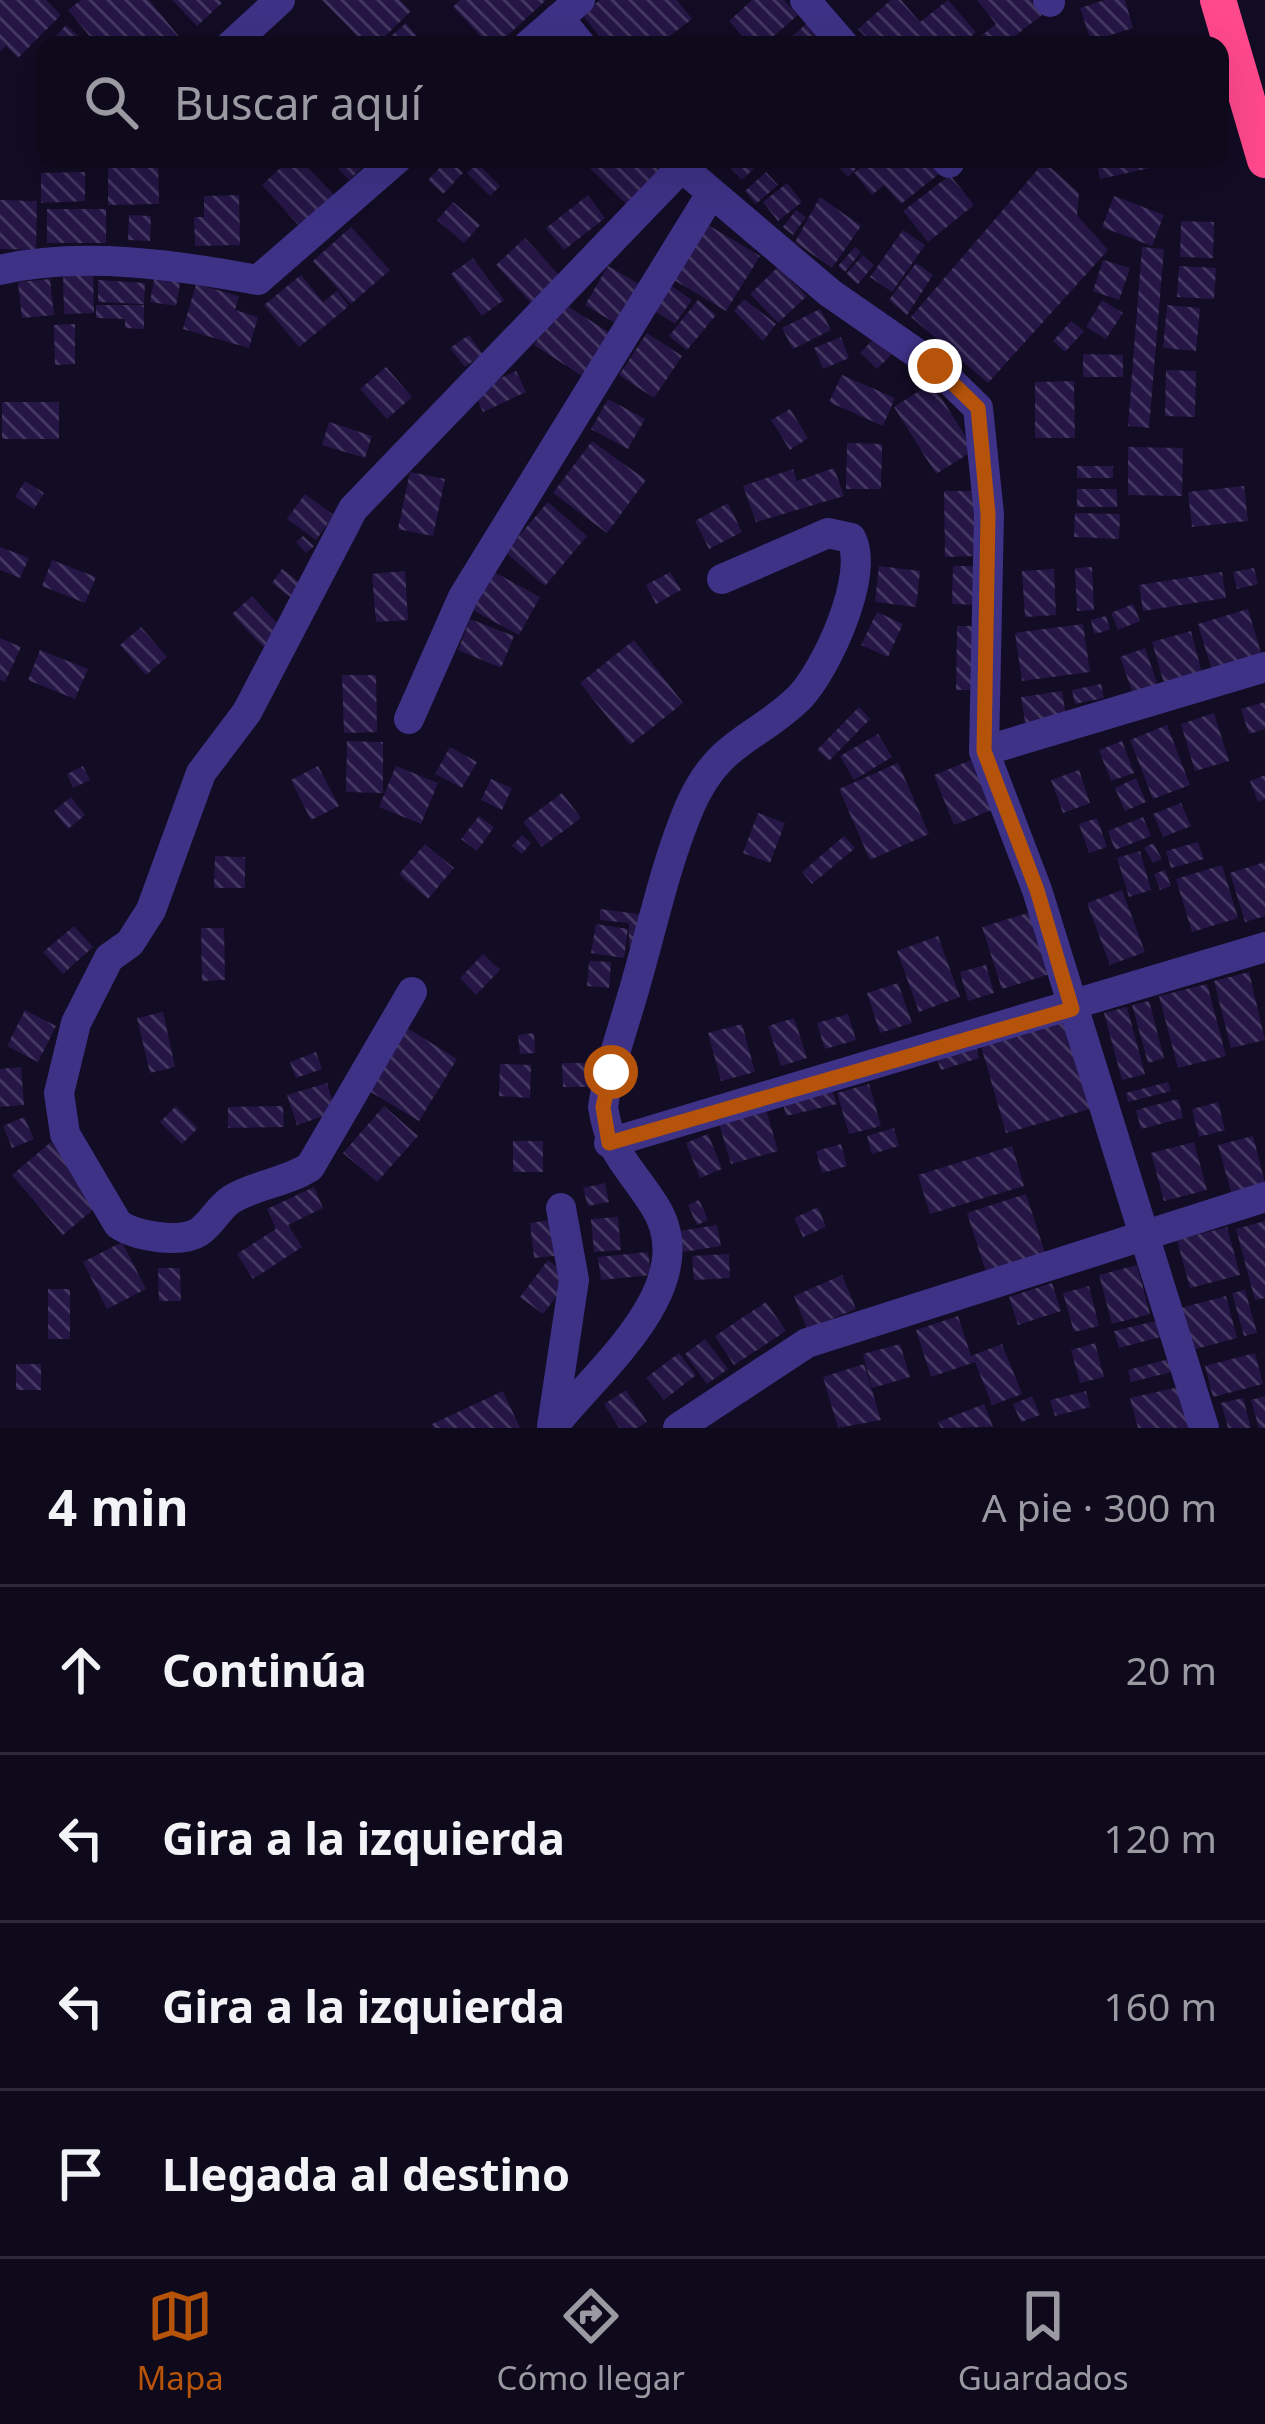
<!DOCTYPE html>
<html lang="es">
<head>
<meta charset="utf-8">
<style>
	:root { --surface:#0e091b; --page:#171224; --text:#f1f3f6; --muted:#9b9aa3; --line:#2e2a3a; --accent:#b45309 }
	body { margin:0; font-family:"Noto Sans",sans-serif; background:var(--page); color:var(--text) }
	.stop { position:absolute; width:36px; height:36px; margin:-27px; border:9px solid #b45309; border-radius:50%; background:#fff }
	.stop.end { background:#b45309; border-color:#fff; box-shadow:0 3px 12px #0008 }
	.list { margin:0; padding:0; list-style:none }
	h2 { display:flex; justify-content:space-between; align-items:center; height:156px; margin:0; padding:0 48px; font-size:51px }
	h2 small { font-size:39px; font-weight:400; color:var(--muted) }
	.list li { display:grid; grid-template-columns:78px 1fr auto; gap:36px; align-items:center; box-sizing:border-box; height:168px; padding:0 48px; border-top:3px solid var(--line) }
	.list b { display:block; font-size:45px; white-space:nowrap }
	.list em { font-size:39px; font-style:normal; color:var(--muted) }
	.icon { flex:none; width:66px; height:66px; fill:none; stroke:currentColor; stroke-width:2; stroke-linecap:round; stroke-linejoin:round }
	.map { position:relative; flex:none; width:1265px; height:1428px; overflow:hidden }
	.search { position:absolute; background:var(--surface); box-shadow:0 12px 48px #0002; left:36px; right:36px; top:36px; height:132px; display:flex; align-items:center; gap:30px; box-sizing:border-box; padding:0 42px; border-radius:24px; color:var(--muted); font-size:45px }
	.sheet { height:828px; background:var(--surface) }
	nav { display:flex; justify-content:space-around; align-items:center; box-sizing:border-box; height:168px; border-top:3px solid var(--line); background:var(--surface); font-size:33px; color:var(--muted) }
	nav a { display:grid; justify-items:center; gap:6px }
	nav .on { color:var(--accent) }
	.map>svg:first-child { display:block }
	.building { fill:url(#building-back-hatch) }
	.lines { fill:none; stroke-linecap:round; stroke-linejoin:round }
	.minor { stroke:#3e3287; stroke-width:30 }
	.highway { stroke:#ff498d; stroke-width:36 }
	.route { stroke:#b45309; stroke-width:15 }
</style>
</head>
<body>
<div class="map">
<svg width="1265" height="1428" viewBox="0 0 1265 1428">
	<defs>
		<pattern id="building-back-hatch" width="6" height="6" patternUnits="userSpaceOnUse" patternTransform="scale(3)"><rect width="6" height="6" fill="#251646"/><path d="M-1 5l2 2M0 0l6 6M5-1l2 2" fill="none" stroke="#443762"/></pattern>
	</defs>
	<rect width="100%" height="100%" fill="#120c24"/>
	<g class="building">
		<polygon points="0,0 46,0 61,15 18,58 6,46 0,52"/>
		<polygon points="81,0 149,0 186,45 97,45 68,10"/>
		<polygon points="172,0 219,0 222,3 197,26"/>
		<polygon points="322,0 400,0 411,11 376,45 366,45"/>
		<polygon points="460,0 546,0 497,45 489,45 453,7"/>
		<polygon points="600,0 677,0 692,19 658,45 606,45 582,14"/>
		<polygon points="752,0 784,0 798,15 768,41 762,35 750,45 729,21"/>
		<polygon points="891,0 901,0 920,22 948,0 976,32 961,45 873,45 858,29"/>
		<polygon points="977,0 1031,0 1042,15 1003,45 990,45 982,35 996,24"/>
		<polygon points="1105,0 1125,0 1133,28 1091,41 1080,8"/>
		<polygon points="808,22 830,45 783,45"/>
		<polygon points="406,23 424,45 397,45 390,37"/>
		<polygon points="66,25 89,45 48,45"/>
		<polygon points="108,159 158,159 159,204 108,205"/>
		<polygon points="290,159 300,159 334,195 300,227 262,185"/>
		<polygon points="329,159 371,159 349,180"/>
		<polygon points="448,159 463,173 443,194 428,180"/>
		<polygon points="581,159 655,159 667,172 630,208"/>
		<polygon points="721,159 764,159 742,180"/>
		<polygon points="831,159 854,159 860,165 848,177"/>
		<polygon points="871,159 934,159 944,170 901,204 884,185 872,195 854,173"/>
		<polygon points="1096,159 1159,159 1160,166 1100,179"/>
		<polygon points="1044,162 1079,193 1077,215 1108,250 988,383 911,317"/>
		<polygon points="477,163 500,186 490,196 467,173"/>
		<polygon points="85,172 85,201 41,203 41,173"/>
		<polygon points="766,172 778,185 756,204 745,191"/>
		<polygon points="950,175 974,205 928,242 903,211"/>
		<polygon points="787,183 802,202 778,221 763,202"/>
		<polygon points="239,195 240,245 195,246 194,217 204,217 204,196"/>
		<polygon points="588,195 605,218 564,250 546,228"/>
		<polygon points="1114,196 1164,215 1152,246 1102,227"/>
		<polygon points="820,197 861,226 832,268 795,242"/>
		<polygon points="0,200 37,201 36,250 0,249"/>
		<polygon points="453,202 480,225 464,243 437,220"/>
		<rect x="47" y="209" width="59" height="34"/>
		<polygon points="796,210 806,217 793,235 783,227"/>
		<polygon points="129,215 151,216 150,241 128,240"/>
		<polygon points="1181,221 1214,222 1213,258 1180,257"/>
		<polygon points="708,225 760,256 726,311 674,280"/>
		<polygon points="351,227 390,270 351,304 313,261"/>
		<polygon points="903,230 925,245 892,292 870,277"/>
		<polygon points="525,238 560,276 531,303 496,265"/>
		<polygon points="855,247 861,252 845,272 838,266"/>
		<polygon points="1142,247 1164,249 1149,428 1128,426"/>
		<polygon points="863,255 874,265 858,284 846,274"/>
		<polygon points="473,258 504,300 482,316 451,274"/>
		<polygon points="1103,260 1130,268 1119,300 1093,291"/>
		<polygon points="916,263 933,275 907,315 889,300"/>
		<polygon points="608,266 639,284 615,323 585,305"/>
		<polygon points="1179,266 1216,268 1214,299 1177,297"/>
		<polygon points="778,267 807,296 778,323 750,294"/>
		<polygon points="63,272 93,272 94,313 64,314"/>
		<polygon points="155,274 181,278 176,306 150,302"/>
		<polygon points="301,275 323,302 337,291 349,306 299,347 264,305"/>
		<polygon points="50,279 54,315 22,318 18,282"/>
		<polygon points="98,280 145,283 144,304 98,302"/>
		<polygon points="196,284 239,296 235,310 258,317 249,348 183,329"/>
		<polygon points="670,285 692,300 675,324 653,310"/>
		<polygon points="744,299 776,324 763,341 734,311"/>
		<polygon points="698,300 716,315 687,350 669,336"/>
		<polygon points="1102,300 1123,313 1106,339 1086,327"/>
		<polygon points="561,302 610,333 582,376 534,345"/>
		<polygon points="96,305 144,305 144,329 125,328 125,319 96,318"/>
		<polygon points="1167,305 1200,308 1196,351 1163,348"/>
		<polygon points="820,309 831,330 793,349 782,328"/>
		<polygon points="1071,321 1084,331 1065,352 1053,341"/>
		<polygon points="75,324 75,364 55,365 54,325"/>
		<polygon points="882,330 899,347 877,369 860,353"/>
		<polygon points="647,333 682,356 654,398 619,375"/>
		<polygon points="469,335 483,354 465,367 450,348"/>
		<polygon points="841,337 849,358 823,369 814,348"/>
		<polygon points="1083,354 1123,355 1123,377 1083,377"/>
		<polygon points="386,367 412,397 387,419 360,389"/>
		<polygon points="1166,370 1196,371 1195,417 1165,416"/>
		<polygon points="516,371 526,392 483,412 473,390"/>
		<polygon points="842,375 895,398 883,426 829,402"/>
		<polygon points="1074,381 1075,438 1035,438 1035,382"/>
		<polygon points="932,383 974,450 936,474 894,407"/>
		<polygon points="608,399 645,419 628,449 591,429"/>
		<rect x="2" y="402" width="57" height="37"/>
		<polygon points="790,409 808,438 790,450 771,420"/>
		<polygon points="329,422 372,436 365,458 322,445"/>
		<polygon points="592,441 646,480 607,533 553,493"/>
		<polygon points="847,443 882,444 881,489 846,489"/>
		<polygon points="1128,447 1183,448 1182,496 1128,495"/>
		<rect x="1077" y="466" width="36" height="12"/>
		<polygon points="834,468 844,496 756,522 743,486 793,469 797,481"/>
		<polygon points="410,472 445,479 433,536 398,529"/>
		<polygon points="25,481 44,493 34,509 15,497"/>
		<polygon points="1244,486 1248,521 1192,527 1188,492"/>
		<rect x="1077" y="489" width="40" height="18"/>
		<polygon points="944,491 976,491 978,556 945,557"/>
		<polygon points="305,494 334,515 316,540 287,519"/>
		<polygon points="548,502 587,536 545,586 505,552"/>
		<polygon points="728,503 742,532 709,549 695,521"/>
		<polygon points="1075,513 1120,514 1119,539 1074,537"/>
		<polygon points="303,536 314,546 306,553 296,542"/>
		<polygon points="0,547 29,558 20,578 0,570"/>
		<polygon points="52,560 96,577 85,603 42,586"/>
		<polygon points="879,566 920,571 916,607 875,602"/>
		<polygon points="953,566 982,566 981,605 952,604"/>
		<polygon points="1092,567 1094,610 1077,611 1075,568"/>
		<polygon points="1254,568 1258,584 1237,589 1233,572"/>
		<polygon points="282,569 303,585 293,599 272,583"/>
		<polygon points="1054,569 1056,615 1025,617 1022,571"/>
		<polygon points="405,571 408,620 376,622 372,574"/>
		<polygon points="492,571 540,597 519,635 471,609"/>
		<polygon points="670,572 681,590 656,604 646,585"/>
		<polygon points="1222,572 1226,598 1143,611 1139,585"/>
		<polygon points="252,596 284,630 265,649 232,614"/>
		<polygon points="1133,604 1140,621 1118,630 1111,613"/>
		<polygon points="1248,609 1262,656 1212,671 1198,624"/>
		<polygon points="877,612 903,624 888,657 861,645"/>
		<polygon points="1106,616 1110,630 1094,634 1091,620"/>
		<polygon points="470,619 514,636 501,668 458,650"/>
		<polygon points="1083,624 1090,672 1022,681 1015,633"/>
		<polygon points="957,626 982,626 982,690 956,690"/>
		<polygon points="141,627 167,657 146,675 120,645"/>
		<polygon points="1191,631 1202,673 1164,684 1152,642"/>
		<polygon points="0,638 21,647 5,682 0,680"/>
		<polygon points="634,640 683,703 630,745 580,683"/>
		<polygon points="1145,648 1158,686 1133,694 1120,657"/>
		<polygon points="40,650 88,669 75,699 28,680"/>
		<polygon points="342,675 376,675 377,732 344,733"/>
		<polygon points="1101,684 1104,698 1075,704 1072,690"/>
		<polygon points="1062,691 1067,722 1026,728 1021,697"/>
		<polygon points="1265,702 1265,729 1249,734 1241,709"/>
		<polygon points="859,707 870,719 829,761 817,750"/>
		<polygon points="1214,713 1229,761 1195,771 1181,724"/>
		<polygon points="1167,725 1190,785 1153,799 1130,740"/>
		<polygon points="878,734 892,757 854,780 840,756"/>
		<polygon points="347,741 383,742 383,793 346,792"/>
		<polygon points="1122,741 1134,773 1111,781 1099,750"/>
		<polygon points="450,747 477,762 462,788 435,774"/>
		<polygon points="981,756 1002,806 954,825 934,775"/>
		<polygon points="898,763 929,834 870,860 839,789"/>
		<polygon points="83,766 90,780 73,788 67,774"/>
		<polygon points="318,766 339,806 311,820 291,780"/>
		<polygon points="396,766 438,783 421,824 379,807"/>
		<polygon points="1079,770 1090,803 1063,813 1051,780"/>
		<polygon points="1265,775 1265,799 1258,802 1250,781"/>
		<polygon points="1136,778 1146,802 1125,811 1115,788"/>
		<polygon points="491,779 512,788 502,810 481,800"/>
		<polygon points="562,793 581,818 542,847 523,822"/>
		<polygon points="71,797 85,815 68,829 54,811"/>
		<polygon points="1181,803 1191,826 1163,837 1153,814"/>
		<polygon points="758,813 785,823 770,863 743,853"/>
		<polygon points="479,816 494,827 477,851 461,839"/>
		<polygon points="1143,817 1151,836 1115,850 1108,831"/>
		<polygon points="1097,818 1107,847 1089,853 1079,824"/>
		<polygon points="522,835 531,843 522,854 512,846"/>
		<polygon points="844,836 855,848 812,884 802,872"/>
		<polygon points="1198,842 1204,859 1171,868 1166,851"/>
		<polygon points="1153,843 1162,859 1153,863 1144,848"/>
		<polygon points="425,844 454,868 428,899 399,874"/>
		<polygon points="1140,851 1151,890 1129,897 1117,858"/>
		<polygon points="215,856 245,857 245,888 214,888"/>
		<polygon points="1265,862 1265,916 1245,922 1230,873"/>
		<polygon points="1222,865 1238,918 1192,932 1176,879"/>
		<polygon points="1165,870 1171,886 1160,890 1154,874"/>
		<polygon points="1122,890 1145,952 1110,965 1087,903"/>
		<polygon points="600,909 646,915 641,948 629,946 629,923 600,920"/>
		<polygon points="1031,912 1050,974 1002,989 982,927"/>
		<polygon points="596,924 628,929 624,958 591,953"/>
		<polygon points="74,926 93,947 63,974 43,952"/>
		<polygon points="201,928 224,928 225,980 202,981"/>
		<polygon points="938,936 960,997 919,1012 897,951"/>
		<polygon points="483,954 500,970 476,995 460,978"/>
		<polygon points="589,961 611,962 609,988 587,986"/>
		<polygon points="986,965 994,993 968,1001 960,972"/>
		<polygon points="1249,972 1265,1040 1231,1048 1214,981"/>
		<polygon points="898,983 912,1023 880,1033 867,993"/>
		<polygon points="1207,984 1226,1056 1178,1068 1159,996"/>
		<polygon points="1149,1001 1164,1058 1148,1063 1132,1005"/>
		<polygon points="1127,1007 1145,1074 1122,1080 1104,1013"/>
		<polygon points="25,1010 56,1026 38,1062 7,1046"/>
		<polygon points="163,1012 175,1067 150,1073 137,1018"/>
		<polygon points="848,1014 856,1040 825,1049 817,1023"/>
		<polygon points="794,1018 807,1058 781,1066 768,1026"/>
		<polygon points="1067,1021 1093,1108 1006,1133 981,1046"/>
		<polygon points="742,1024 755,1072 721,1081 708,1033"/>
		<polygon points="407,1028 457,1059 419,1121 369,1091"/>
		<polygon points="534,1033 535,1053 520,1054 518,1035"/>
		<polygon points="976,1046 979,1058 941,1070 937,1059"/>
		<polygon points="316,1052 322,1069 296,1078 290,1062"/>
		<polygon points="562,1063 587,1063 588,1087 563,1087"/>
		<polygon points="500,1064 531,1065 530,1098 499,1096"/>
		<polygon points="21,1067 24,1105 0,1107 0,1069"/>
		<polygon points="1168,1082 1171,1091 1128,1102 1126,1093"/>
		<polygon points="327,1083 336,1112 297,1125 287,1095"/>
		<polygon points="869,1084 881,1126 849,1134 837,1093"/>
		<polygon points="833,1092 837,1104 786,1116 783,1103"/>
		<polygon points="1178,1099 1183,1118 1141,1129 1136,1110"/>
		<polygon points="1218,1102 1225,1130 1199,1137 1192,1109"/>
		<polygon points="176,1106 198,1128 182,1144 160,1122"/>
		<polygon points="283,1106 284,1127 228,1128 228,1107"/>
		<polygon points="384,1106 418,1136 377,1182 343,1153"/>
		<polygon points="765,1106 778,1151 731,1164 718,1120"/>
		<polygon points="24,1117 34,1139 12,1148 3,1126"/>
		<polygon points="894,1128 899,1146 872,1154 867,1136"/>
		<polygon points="708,1134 722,1169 700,1178 686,1143"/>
		<polygon points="1253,1136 1265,1183 1231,1192 1218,1145"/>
		<rect x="513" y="1141" width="30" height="31"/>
		<polygon points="51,1142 102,1202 63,1235 12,1175"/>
		<polygon points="1194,1142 1207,1190 1164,1201 1151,1153"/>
		<polygon points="841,1144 847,1166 822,1173 816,1151"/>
		<polygon points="1012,1146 1024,1186 930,1214 918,1175"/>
		<polygon points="605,1183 609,1202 588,1206 583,1188"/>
		<polygon points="314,1187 323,1208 288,1225 302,1247 253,1279 237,1254 276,1229 267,1209"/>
		<polygon points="1026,1194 1045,1253 986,1272 967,1213"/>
		<polygon points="699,1200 708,1220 697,1225 688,1205"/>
		<polygon points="818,1207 826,1227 803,1237 794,1218"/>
		<polygon points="618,1217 621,1250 594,1252 591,1219"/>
		<polygon points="558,1219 562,1255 534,1258 530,1223"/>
		<polygon points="1265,1221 1265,1298 1255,1300 1236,1229"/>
		<polygon points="717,1225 721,1246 683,1252 680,1231"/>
		<polygon points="1227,1227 1240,1275 1190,1288 1177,1240"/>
		<polygon points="122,1242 146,1289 107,1309 83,1262"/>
		<polygon points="648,1252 651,1275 601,1280 598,1257"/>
		<polygon points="729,1254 730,1278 694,1280 692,1256"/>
		<polygon points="548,1260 571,1277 543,1314 520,1297"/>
		<polygon points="1137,1265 1150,1314 1112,1324 1099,1275"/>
		<polygon points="158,1268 180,1268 181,1301 159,1301"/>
		<polygon points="842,1275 856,1309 807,1329 794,1296"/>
		<polygon points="1052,1283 1061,1311 1018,1325 1009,1297"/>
		<polygon points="1089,1286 1099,1326 1074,1332 1063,1293"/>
		<rect x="48" y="1289" width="22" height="50"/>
		<polygon points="1245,1290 1257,1333 1244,1336 1232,1293"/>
		<polygon points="1226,1296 1237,1338 1192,1350 1180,1308"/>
		<polygon points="766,1302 786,1331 734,1365 715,1336"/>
		<polygon points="958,1316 971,1356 1002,1344 1022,1394 992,1405 975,1362 931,1377 916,1330"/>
		<polygon points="1160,1320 1164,1336 1119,1348 1114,1331"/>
		<polygon points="705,1339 728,1369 707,1384 685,1354"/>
		<polygon points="1095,1343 1104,1377 1080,1383 1071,1350"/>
		<polygon points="900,1344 910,1377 872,1388 863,1354"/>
		<polygon points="679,1353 696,1375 664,1400 646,1378"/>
		<polygon points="1255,1353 1263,1384 1213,1397 1205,1366"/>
		<polygon points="1169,1359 1172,1372 1131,1382 1128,1370"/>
		<rect x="16" y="1364" width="25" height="26"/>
		<polygon points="864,1364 881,1420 838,1428 823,1377"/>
		<polygon points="1179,1387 1190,1428 1138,1428 1130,1398"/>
		<polygon points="626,1390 647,1422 637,1428 619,1428 604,1404"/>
		<polygon points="503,1391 520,1428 434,1428 432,1424"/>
		<polygon points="1086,1391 1090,1407 1055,1416 1050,1400"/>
		<polygon points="1032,1396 1040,1415 1021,1422 1013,1404"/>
		<polygon points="1265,1396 1265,1428 1259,1428 1251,1400"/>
		<polygon points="1243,1398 1251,1428 1228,1428 1221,1403"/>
		<polygon points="984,1404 993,1427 941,1428 938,1422"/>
	</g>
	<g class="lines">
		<g class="minor">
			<polyline points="805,0 844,45"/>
			<polyline points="1048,0 1050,2"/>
			<polyline points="559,18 581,45"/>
			<polyline points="231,45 280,0"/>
			<polyline points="528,45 580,0"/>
			<polyline points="672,159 830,293 935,366 978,408 989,514 984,751 1037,890 1204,1428"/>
			<polyline points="945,159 949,163"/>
			<path d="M0 270C81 251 177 265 258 280L397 159"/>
			<polyline points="409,719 463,597 711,194"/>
			<polyline points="984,751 1265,667"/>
			<path d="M412 992 310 1167C285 1183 257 1184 232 1199 219 1207 212 1223 199 1232 180 1244 135 1236 118 1224L65 1134 59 1093 76 1023 109 958 130 943 151 910 201 773 247 712 353 509 680 169"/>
			<polyline points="609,1143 1265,947"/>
			<polyline points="552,1426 574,1280 561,1208"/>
			<path d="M552 1428C595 1372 706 1285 654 1205 629 1165 611 1157 603 1107 609 1065 625 1023 636 983 653 924 666 862 690 806 719 740 756 740 799 698 827 669 870 574 851 538L828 533 722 579"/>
			<polyline points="678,1428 807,1343 1265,1197"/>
		</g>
		<polyline class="highway" points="1218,0 1265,160"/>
	</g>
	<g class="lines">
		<polyline class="route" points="611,1072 603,1107 609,1143 1072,1009 1037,890 984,751 988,514 978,408 935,366"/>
	</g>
</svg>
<div class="stop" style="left:611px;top:1072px"></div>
<div class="stop end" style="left:935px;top:366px"></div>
<div class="search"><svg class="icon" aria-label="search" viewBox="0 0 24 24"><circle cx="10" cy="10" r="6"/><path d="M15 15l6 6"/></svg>Buscar aquí</div>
</div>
<section class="sheet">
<h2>4 min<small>A pie · 300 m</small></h2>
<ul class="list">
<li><svg class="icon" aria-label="ahead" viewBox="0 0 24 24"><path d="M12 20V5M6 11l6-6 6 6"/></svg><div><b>Continúa</b></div><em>20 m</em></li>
<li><svg class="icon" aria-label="left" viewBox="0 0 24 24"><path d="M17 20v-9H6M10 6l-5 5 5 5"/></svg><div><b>Gira a la izquierda</b></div><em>120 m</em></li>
<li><svg class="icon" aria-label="left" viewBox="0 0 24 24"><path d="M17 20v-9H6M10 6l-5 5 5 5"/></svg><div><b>Gira a la izquierda</b></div><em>160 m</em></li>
<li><svg class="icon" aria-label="arrive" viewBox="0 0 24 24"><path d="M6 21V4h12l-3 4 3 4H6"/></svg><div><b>Llegada al destino</b></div></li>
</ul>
</section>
<nav>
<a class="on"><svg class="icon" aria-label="map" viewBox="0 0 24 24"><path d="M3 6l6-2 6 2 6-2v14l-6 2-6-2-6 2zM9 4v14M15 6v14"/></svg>Mapa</a>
<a><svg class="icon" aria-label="directions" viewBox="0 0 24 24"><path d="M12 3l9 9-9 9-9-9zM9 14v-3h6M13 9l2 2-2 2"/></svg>Cómo llegar</a>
<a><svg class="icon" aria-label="saved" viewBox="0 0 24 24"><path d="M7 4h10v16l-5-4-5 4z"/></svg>Guardados</a>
</nav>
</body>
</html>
